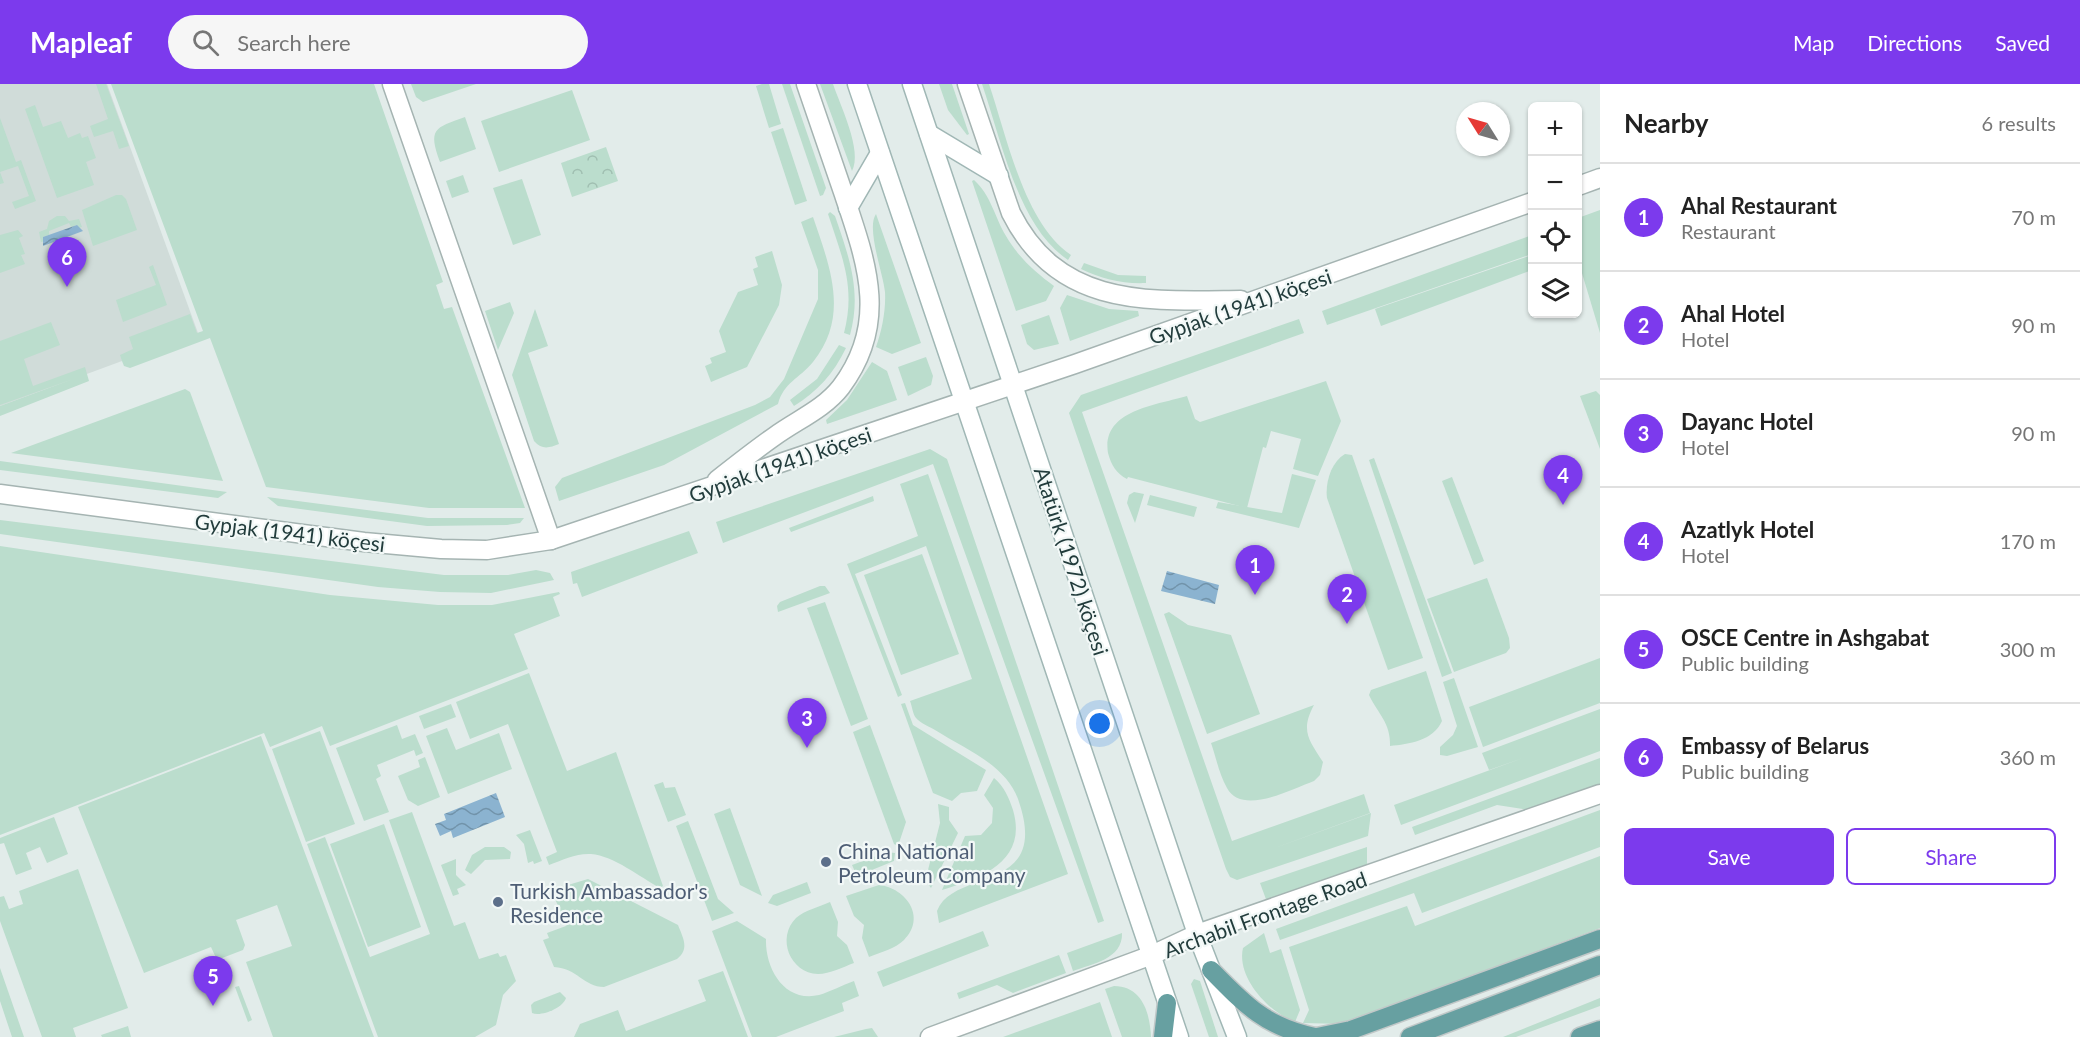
<!DOCTYPE html>
<html lang="en">
<head>
<meta charset="utf-8">
<style>
	:root { --surface:#fff; --page:#f6f6f6; --text:#222; --muted:#767676; --line:#e0e0e0; --accent:#7c3aed }
	body { margin:0; font-family:Lato,sans-serif; background:var(--page); color:var(--text) }
	.controls { position:absolute; right:18px; top:18px; display:grid; overflow:hidden; border-radius:9px; box-shadow:0 2px 4px #0004 }
	.controls button { width:54px; height:54px; display:grid; place-items:center; padding:0; border:0; border-bottom:2px solid var(--line); background:var(--surface); color:var(--text); font:30px sans-serif }
	.compass { position:absolute; left:1456px; top:18px; width:54px; height:54px; border-radius:50%; background:var(--surface); box-shadow:0 2px 4px #0004; rotate:307deg }
	.you { position:absolute; left:1100px; top:640px; width:21px; height:21px; margin:-15px; border:4px solid #fff; border-radius:50%; background:#1a73e8; box-shadow:0 0 0 9px #1a73e833 }
	.badge { display:grid; place-items:center; width:39px; height:39px; border-radius:50%; background:var(--accent); color:#fff; font-size:20px; font-weight:700 }
	.pin { position:absolute; translate:-50% -50px; filter:drop-shadow(0 2px 3px #0008) }
	.pin::after { content:''; position:absolute; top:32px; width:21px; height:18px; background:inherit; clip-path:polygon(0 0,100% 0,50% 100%) }
	.list { margin:0; padding:0; list-style:none }
	h2 { display:flex; justify-content:space-between; align-items:center; height:78px; margin:0; padding:0 24px; font-size:26px }
	h2 small { font-size:20px; font-weight:400; color:var(--muted) }
	.list li { display:grid; grid-template-columns:39px 1fr auto; gap:18px; align-items:center; box-sizing:border-box; height:108px; padding:0 24px; border-top:2px solid var(--line) }
	.list b { display:block; font-size:22px; white-space:nowrap }
	.list p { margin:0; font-size:20px; white-space:nowrap; color:var(--muted) }
	.list em { font-size:20px; font-style:normal; color:var(--muted) }
	.actions { display:flex; gap:12px; padding:18px 24px }
	.actions a { flex:1; padding:14px 0; border:2px solid var(--accent); border-radius:9px; text-align:center; font-size:21px; color:var(--accent) }
	.actions .main { background:var(--accent); color:#fff }
	.icon { flex:none; width:33px; height:33px; fill:none; stroke:currentColor; stroke-width:2; stroke-linecap:round; stroke-linejoin:round }
	.map { position:relative; flex:none; width:1600px; height:953px; overflow:hidden }
	header { display:flex; align-items:center; gap:36px; box-sizing:border-box; height:84px; padding:0 30px; background:var(--accent); color:#fff }
	header strong { font-size:28px }
	nav { display:flex; gap:33px; margin-inline-start:auto; font-size:21px }
	.search { width:420px; height:54px; background:var(--page); display:flex; align-items:center; gap:15px; box-sizing:border-box; padding:0 21px; border-radius:33px; color:var(--muted); font-size:22px }
	main { display:flex }
	aside { flex:1; background:var(--surface) }
	.map>svg:first-child { display:block }
	.built { fill:#d0dcd9 }
	.green { fill:#bbddcd }
	.forest { fill:url(#forest-crowns) }
	.water { fill:url(#water-waves) }
	.lines { fill:none; stroke-linecap:round; stroke-linejoin:round }
	.minor-casing { stroke:#a5b4b2; stroke-width:21 }
	.secondary-casing { stroke:#a0b7b5; stroke-width:21 }
	.primary-casing { stroke:#c1c8c8; stroke-width:21 }
	.minor { stroke:#fff; stroke-width:18 }
	.secondary { stroke:#fff; stroke-width:18 }
	.primary { stroke:#67a0a1; stroke-width:18 }
	.service-dot { fill:#5c6f8a; stroke:#f2f8f7; stroke-width:2 }
	.labels { text-anchor:middle; dominant-baseline:central; stroke-width:4.5; stroke-linejoin:round; paint-order:stroke }
	.street-label { font-size:21px; fill:#223c3c; stroke:#f2f8f7 }
	.service-label { font-size:21px; fill:#4e5e75; stroke:#f2f8f7; text-anchor:start }
</style>
</head>
<body>
<header>
<strong>Mapleaf</strong>
<div class="search"><svg class="icon" aria-label="search" viewBox="0 0 24 24"><circle cx="10" cy="10" r="6"/><path d="M15 15l6 6"/></svg>Search here</div>
<nav><a>Map</a><a>Directions</a><a>Saved</a></nav>
</header>
<main>
<div class="map">
<svg width="1600" height="953" viewBox="0 0 1600 953">
	<defs>
		<pattern id="forest-crowns" width="20" height="18" patternUnits="userSpaceOnUse" patternTransform="scale(1.5)"><rect width="20" height="18" fill="#bbddcd"/><path d="M2 6a3 3 0 1 1 6 0M12 15a3 3 0 1 1 6 0" fill="none" stroke="#a0bfb1"/></pattern>
		<pattern id="water-waves" width="16" height="10" patternUnits="userSpaceOnUse" patternTransform="scale(1.5)"><rect width="16" height="10" fill="#8bb3d0"/><path d="M0 5q4-4 8 0t8 0" fill="none" stroke="#7193aa"/></pattern>
	</defs>
	<rect width="100%" height="100%" fill="#e2ecea"/>
	<polygon class="built" points="0,0 107,0 198,249 0,322"/>
	<g class="green">
		<polygon points="96,0 106,0 129,62 119,65 113,47 94,53 90,42 108,35"/>
		<polygon points="111,0 374,0 443,198 436,201 444,225 452,223 525,424 429,424 266,403 210,254 130,284 124,282 122,277 168,260 122,277 120,271 133,265 129,253 190,230 197,249 203,247"/>
		<polygon points="411,0 476,0 423,18 416,13"/>
		<polygon points="762,0 769,0 781,40 769,44 756,2"/>
		<polygon points="782,0 790,0 826,104 823,111 820,112"/>
		<path d="M820 0H833C840 21 863 67 852 87Z"/>
		<polygon points="939,0 952,0 969,50 967,51 948,26"/>
		<path d="M982 0H989C1007 53 1024 139 1071 171L1068 176C1018 143 1001 55 982 0Z"/>
		<polygon points="572,6 590,56 499,88 481,37"/>
		<polygon points="35,21 43,43 61,37 68,54 80,49 82,54 88,52 96,74 86,78 94,101 57,114 25,25"/>
		<path d="M465 33 476 65 440 78C428 45 434 44 465 33Z"/>
		<polygon points="0,34 16,78 21,76 36,117 15,125 12,118 29,112 18,82 0,88 4,99 0,100"/>
		<polygon points="783,44 807,117 795,121 771,48"/>
		<polygon points="463,91 469,108 452,114 446,97"/>
		<polygon points="522,95 541,151 513,161 493,104"/>
		<path d="M974 96C991 111 995 134 1006 152 1019 174 1035 188 1054 202L1046 217 1016 227 972 97Z"/>
		<polygon points="116,111 122,111 126,115 137,146 93,162 82,126"/>
		<polygon points="1600,126 1600,249 1578,176 1578,134"/>
		<path d="M830 128 835 132C849 173 862 207 850 251L844 249C856 203 842 173 828 130Z"/>
		<path d="M876 130 921 259 892 270 876 263C882 246 886 226 885 208 883 189 866 144 876 130Z"/>
		<polygon points="57,132 65,132 69,137 79,135 82,143 78,144 77,141 71,143 69,139 49,147 49,151 43,153 45,157 41,158 39,148 47,145 49,137"/>
		<path d="M813 133C830 183 850 232 813 278 799 295 784 298 778 320L664 381 559 417 555 403 562 394 755 321 770 313 784 295 818 215V186L801 138Z"/>
		<polygon points="18,146 23,152 19,154 25,170 21,171 25,180 0,189 0,151"/>
		<polygon points="1532,151 1532,170 1327,241 1322,227"/>
		<polygon points="772,167 782,201 779,221 747,283 711,298 705,282 712,279 710,274 726,268 719,247 738,208 758,201 753,185 758,183 755,173"/>
		<polygon points="1532,171 1532,186 1381,242 1375,225"/>
		<path d="M1084 179 1118 191 1146 192V199C1122 200 1102 195 1081 185Z"/>
		<polygon points="153,181 167,221 123,238 116,216 156,201 149,183"/>
		<polygon points="1067,211 1109,225 1138,227 1139,232 1070,257 1060,224"/>
		<polygon points="510,218 514,229 498,266 485,227"/>
		<path d="M535 225 548 262 528 269 559 360C549 364 542 366 534 357L512 291Z"/>
		<polygon points="1049,231 1059,260 1034,266 1027,260 1021,241"/>
		<polygon points="1299,235 1304,249 1082,328 1232,757 1364,710 1370,729 1239,777 1371,729 1368,752 1237,796 1230,793 1226,785 1069,329 1081,311"/>
		<polygon points="51,238 60,261 24,275 33,302 85,283 89,297 0,332 0,322 73,295 0,321 0,257"/>
		<path d="M839 261 846 264C834 289 817 308 794 322L790 316 817 295Z"/>
		<polygon points="926,273 933,292 931,301 908,312 898,283"/>
		<polygon points="872,278 887,287 897,316 827,340 826,336 847,316"/>
		<path d="M1326 297 1341 337 1318 392 1293 385 1301 355 1271 347 1266 364 1263 363 1247 424 1128 393 1127 395C1117 390 1111 381 1108 369 1101 326 1157 321 1187 312L1195 335 1200 338Z"/>
		<polygon points="185,305 190,308 223,397 11,369"/>
		<polygon points="1596,307 1600,311 1600,365 1580,312"/>
		<polygon points="930,365 947,375 1104,837 1098,839 933,380 723,459 716,438"/>
		<path d="M1345 370 1352 371 1423 574 1388 586 1327 414C1325 399 1331 378 1345 370Z"/>
		<polygon points="1374,374 1452,589 1442,593 1369,376"/>
		<polygon points="0,377 227,408 218,414 0,386"/>
		<path d="M928 390 1068 790 939 839 937 827C954 783 1052 811 1018 715 1005 680 965 665 935 646 930 643 920 639 916 634 913 631 912 622 910 617L972 595 926 462 855 490 902 611 898 613 847 480 918 452 900 400Z"/>
		<polygon points="1292,390 1316,396 1299,444 1216,424 1218,418 1282,429"/>
		<polygon points="1452,393 1484,477 1474,481 1442,397"/>
		<polygon points="1134,408 1144,410 1135,439 1127,419 1129,411"/>
		<polygon points="1150,411 1197,423 1194,433 1147,421"/>
		<polygon points="873,412 874,417 791,448 789,444"/>
		<polygon points="267,413 428,434 524,434 520,439 507,441 427,442 278,422"/>
		<polygon points="0,436 444,491 508,491 536,486 550,489 554,496 491,509 440,508 378,503 0,450"/>
		<polygon points="689,447 698,469 582,513 577,499 573,500 571,488"/>
		<polygon points="0,462 330,511 438,521 492,521 559,508 560,510 553,513 560,532 514,550 528,585 330,662 322,642 270,663 264,649 0,751"/>
		<polygon points="922,470 959,570 901,591 864,491"/>
		<polygon points="1487,494 1509,554 1510,564 1506,569 1454,588 1427,515"/>
		<polygon points="820,502 825,502 830,509 778,528 777,522 780,518"/>
		<polygon points="825,518 868,635 851,642 807,524"/>
		<polygon points="1169,528 1188,541 1231,551 1260,630 1207,650 1164,530"/>
		<polygon points="1600,574 1600,619 1483,663 1469,623"/>
		<path d="M1426 587 1442 637C1433 657 1409 660 1390 662 1391 639 1378 630 1369 611L1371 606Z"/>
		<path d="M529 589 567 687 616 668 663 802 660 804C640 793 614 772 591 770 577 769 562 776 549 781L546 773 557 768 508 640 470 655 456 618Z"/>
		<polygon points="1454,594 1478,663 1447,672 1440,671 1440,663 1453,651 1457,642 1443,598"/>
		<polygon points="905,619 913,641 986,686 977,707 961,709 952,717 933,709 901,620"/>
		<polygon points="451,620 456,633 424,645 419,632"/>
		<path d="M1314 621C1300 647 1309 656 1323 678L1320 691 1314 697C1292 705 1242 732 1227 704 1219 690 1216 673 1211 659Z"/>
		<polygon points="1600,625 1600,667 1401,741 1394,721 1523,674 1489,686 1482,669"/>
		<polygon points="397,641 402,655 415,650 423,669 416,672 414,666 377,681 381,692 376,695 389,728 364,737 336,664"/>
		<polygon points="870,641 906,738 898,762 894,760 853,648"/>
		<polygon points="447,644 456,666 499,649 512,685 448,710 426,652"/>
		<polygon points="320,647 355,740 306,758 272,665"/>
		<polygon points="261,652 374,953 273,953 246,878 292,862 277,821 236,836 245,861 243,866 217,876 211,863 144,889 78,723"/>
		<polygon points="425,673 440,713 418,722 408,716 398,692 420,683 418,676"/>
		<polygon points="1600,674 1600,700 1529,726 1497,721 1415,751 1412,743"/>
		<path d="M994 694C1004 702 1009 714 1013 726 1028 777 982 794 942 806L965 752 981 751 992 739 993 724 984 711Z"/>
		<polygon points="663,698 665,704 675,703 686,731 668,738 654,701"/>
		<polygon points="938,720 949,723 949,736 958,749 931,804 928,800 928,786 940,739"/>
		<polygon points="730,724 762,812 740,801 714,730"/>
		<polygon points="1600,726 1600,763 1422,829 1414,809 1280,856 1276,845"/>
		<polygon points="412,728 454,842 465,838 479,875 498,869 500,873 506,871 516,897 503,911 496,941 475,953 378,953 307,760 325,753 370,873 430,850 389,736"/>
		<polygon points="54,733 68,770 47,779 40,763 26,769 32,785 16,791 4,759 0,760 0,754"/>
		<polygon points="688,737 718,815 734,829 712,837 676,742"/>
		<polygon points="384,740 421,843 368,863 330,760"/>
		<polygon points="530,746 542,777 534,780 533,777 528,779 524,760 516,751"/>
		<polygon points="485,763 504,763 511,768 510,775 485,776 471,790 465,786 472,771"/>
		<polygon points="1367,763 1367,783 1267,818 1260,799"/>
		<polygon points="887,768 895,769 894,777 857,792 852,781"/>
		<polygon points="1600,772 1600,844 1342,940 1303,939 1309,926 1289,863 1407,822 1415,842"/>
		<polygon points="456,775 456,791 466,801 457,805 459,810 453,812 441,781"/>
		<polygon points="78,785 128,924 73,944 76,953 42,953 0,837 0,813 4,812 9,825 23,820 19,807"/>
		<path d="M588 795 678 841C683 854 690 865 677 875L604 903C584 903 577 884 554 883L543 856 549 854 547 849 566 842 554 812 560 809 558 804Z"/>
		<polygon points="807,798 811,809 777,822 768,819 773,811"/>
		<path d="M879 801C906 804 927 833 904 856 895 865 881 868 869 873L862 854 864 841 854 832 846 812Z"/>
		<path d="M830 818 838 838 837 852 847 861 854 879C843 883 830 890 818 890 790 889 776 854 796 834 805 826 819 823 830 818Z"/>
		<path d="M737 837 766 855C765 884 784 919 819 911 830 908 842 901 854 897L859 912 842 919 844 927 776 953H752L712 847Z"/>
		<polygon points="983,847 989,862 883,903 877,888"/>
		<path d="M1122 849C1123 875 1092 880 1073 887L1067 869Z"/>
		<path d="M1264 849 1270 869 1281 865 1300 926 1295 938C1270 929 1236 894 1243 864Z"/>
		<polygon points="1059,871 1066,889 1013,909 997,901 959,915 957,909"/>
		<polygon points="0,884 24,953 12,953 0,917"/>
		<polygon points="723,887 748,953 574,953 580,940 618,926 626,947 706,917 698,896"/>
		<polygon points="1194,895 1200,897 1218,953 1209,953 1191,900"/>
		<polygon points="239,902 252,936 248,938 235,903"/>
		<path d="M1114 902C1142 902 1150 929 1151 953H1122L1105 905Z"/>
		<path d="M560 908 566 914C563 924 541 933 532 929L531 921 534 918Z"/>
		<polygon points="1600,914 1600,922 1516,953 1503,953"/>
		<polygon points="1100,918 1112,953 1003,953"/>
		<polygon points="128,942 131,953 102,953 101,951"/>
		<polygon points="872,944 878,953 834,953 866,945"/>
	</g>
	<polygon class="forest" points="606,63 618,97 572,113 561,79"/>
	<g class="water">
		<polygon points="77,141 83,147 43,162 43,153"/>
		<polygon points="1167,487 1219,501 1215,520 1161,507"/>
		<polygon points="496,709 505,733 453,754 451,747 440,752 435,740 446,736 444,730"/>
	</g>
	<g class="lines">
		<defs>
			<g id="minor">
				<polyline points="392,0 551,456"/>
				<path d="M967 0 1011 129C1059 225 1150 217 1241 216"/>
				<polyline points="1578,102 1600,94"/>
				<path d="M717 396C736 381 755 366 775 352 797 336 824 325 841 303 890 238 866 177 843 108 831 72 818 36 806 0"/>
				<polyline points="0,410 364,458 441,465 487,466 551,456 1075,280 1532,118"/>
				<polyline points="930,953 1152,871 1197,850 1600,710"/>
			</g>
			<g id="secondary">
				<polyline points="857,0 1179,953"/>
				<polyline points="912,0 1197,850 1237,953"/>
				<polyline points="929,50 999,92"/>
				<polyline points="848,124 880,69"/>
			</g>
			<g id="primary">
				<path d="M1211 886C1245 921 1266 943 1315 953"/>
				<polyline points="1163,953 1167,919"/>
				<polyline points="1317,953 1351,946 1600,855"/>
				<polyline points="1410,953 1600,881"/>
				<polyline points="1580,953 1600,946"/>
			</g>
		</defs>
		<use href="#minor" class="minor-casing"/>
		<use href="#secondary" class="secondary-casing"/>
		<use href="#primary" class="primary-casing"/>
		<use href="#minor" class="minor"/>
		<use href="#secondary" class="secondary"/>
		<use href="#primary" class="primary"/>
	</g>
	<g class="service-dot">
		<circle cx="826" cy="778" r="6"/>
		<circle cx="498" cy="818" r="6"/>
	</g>
	<g class="labels">
		<g class="street-label">
			<text transform="translate(1240 222) rotate(-19)">Gypjak (1941) köçesi</text>
			<text transform="translate(780 380) rotate(-19)">Gypjak (1941) köçesi</text>
			<text transform="translate(290 448) rotate(7)">Gypjak (1941) köçesi</text>
			<text transform="translate(1072 477) rotate(72)">Atatürk (1972) köçesi</text>
			<text transform="translate(1265 830) rotate(-20)">Archabil Frontage Road</text>
		</g>
		<g class="service-label">
			<text x="838" y="766">China National<tspan x="838" dy="24">Petroleum Company</tspan></text>
			<text x="510" y="806">Turkish Ambassador's<tspan x="510" dy="24">Residence</tspan></text>
		</g>
	</g>
</svg>
<div class="controls">
<button>+</button>
<button>−</button>
<button><svg class="icon" aria-label="locate" viewBox="0 0 24 24"><circle cx="12" cy="12" r="6"/><path d="M12 2v4M12 18v4M2 12h4M18 12h4"/></svg></button>
<button><svg class="icon" aria-label="layers" viewBox="0 0 24 24"><path d="M12 4l9 5-9 5-9-5zM3 14l9 5 9-5"/></svg></button>
</div>
<svg class="compass" viewBox="-18 -18 36 36"><path d="M0-13l5 13h-10z" fill="#e53935"/><path d="M0 13l5-13h-10z" fill="#767676"/></svg>
<div class="you"></div>
<div class="pin badge" style="left:1255px;top:511px">1</div>
<div class="pin badge" style="left:1347px;top:540px">2</div>
<div class="pin badge" style="left:807px;top:664px">3</div>
<div class="pin badge" style="left:1563px;top:421px">4</div>
<div class="pin badge" style="left:213px;top:922px">5</div>
<div class="pin badge" style="left:67px;top:203px">6</div>
</div>
<aside>
<h2>Nearby<small>6 results</small></h2>
<ul class="list">
<li><span class="badge">1</span><div><b>Ahal Restaurant</b><p>Restaurant</p></div><em>70 m</em></li>
<li><span class="badge">2</span><div><b>Ahal Hotel</b><p>Hotel</p></div><em>90 m</em></li>
<li><span class="badge">3</span><div><b>Dayanc Hotel</b><p>Hotel</p></div><em>90 m</em></li>
<li><span class="badge">4</span><div><b>Azatlyk Hotel</b><p>Hotel</p></div><em>170 m</em></li>
<li><span class="badge">5</span><div><b>OSCE Centre in Ashgabat</b><p>Public building</p></div><em>300 m</em></li>
<li><span class="badge">6</span><div><b>Embassy of Belarus</b><p>Public building</p></div><em>360 m</em></li>
</ul>
<div class="actions"><a class="main">Save</a><a>Share</a></div>
</aside>
</main>
</body>
</html>
